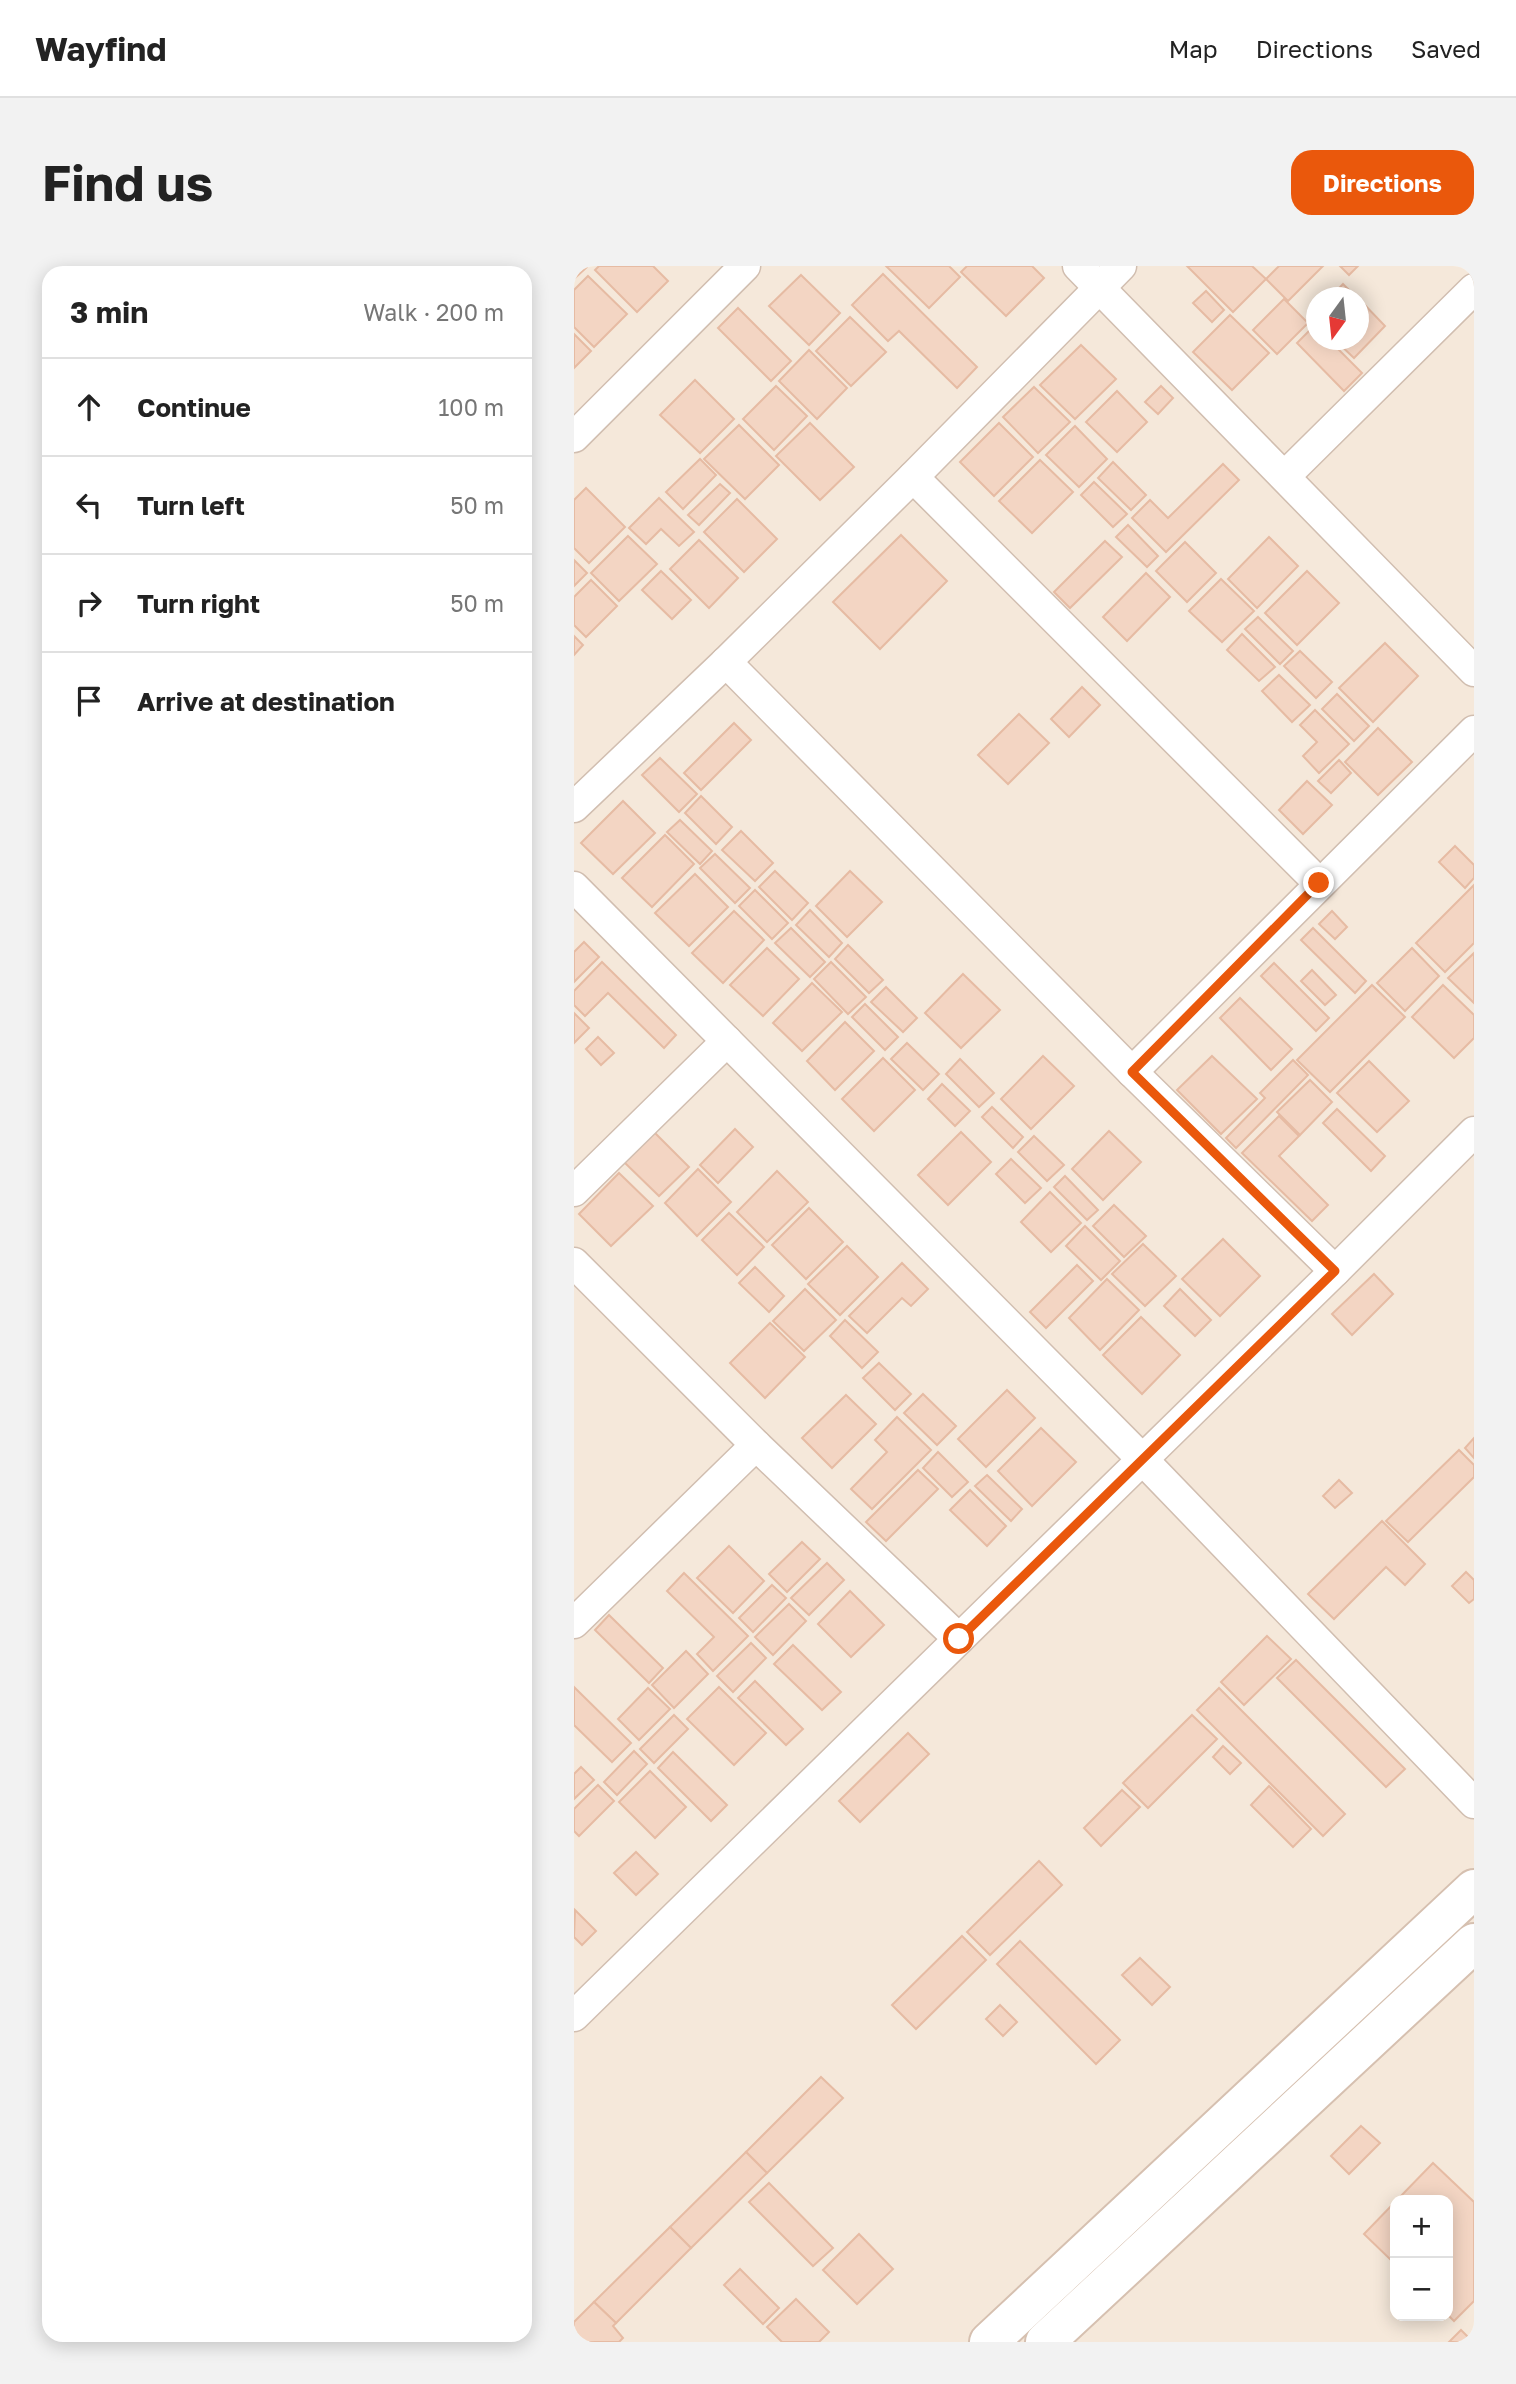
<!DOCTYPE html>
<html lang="en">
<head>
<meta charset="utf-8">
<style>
	:root { --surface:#fff; --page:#f2f2f2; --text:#222; --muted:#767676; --line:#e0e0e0; --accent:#ea580c }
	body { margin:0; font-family:"Golos Text",sans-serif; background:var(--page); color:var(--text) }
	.controls { position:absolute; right:21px; bottom:21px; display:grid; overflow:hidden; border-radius:14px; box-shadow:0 4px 18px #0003 }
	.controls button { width:63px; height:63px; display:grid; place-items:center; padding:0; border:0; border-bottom:2px solid var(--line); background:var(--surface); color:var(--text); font:35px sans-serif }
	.compass { position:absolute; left:732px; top:21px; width:63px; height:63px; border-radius:50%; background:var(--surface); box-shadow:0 4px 18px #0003; rotate:195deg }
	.stop { position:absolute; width:21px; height:21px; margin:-16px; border:5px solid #ea580c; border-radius:50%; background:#fff }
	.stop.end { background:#ea580c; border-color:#fff; box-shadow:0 2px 7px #0008 }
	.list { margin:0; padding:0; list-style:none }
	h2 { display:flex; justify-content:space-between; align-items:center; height:91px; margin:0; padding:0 28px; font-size:30px }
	h2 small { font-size:23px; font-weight:400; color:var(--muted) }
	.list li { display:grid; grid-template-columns:46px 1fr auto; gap:21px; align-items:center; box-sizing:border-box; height:98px; padding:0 28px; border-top:2px solid var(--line) }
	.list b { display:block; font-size:26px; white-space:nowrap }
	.list em { font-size:23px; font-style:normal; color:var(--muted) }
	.icon { flex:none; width:38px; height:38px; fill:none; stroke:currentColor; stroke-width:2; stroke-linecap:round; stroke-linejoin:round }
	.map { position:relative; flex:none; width:900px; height:2076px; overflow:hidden; border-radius:21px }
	header { display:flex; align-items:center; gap:42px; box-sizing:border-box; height:98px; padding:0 35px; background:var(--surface); border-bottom:2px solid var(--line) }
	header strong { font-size:33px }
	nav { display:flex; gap:38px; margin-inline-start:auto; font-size:24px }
	.intro { display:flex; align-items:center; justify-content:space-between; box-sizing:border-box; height:168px; padding:0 42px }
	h1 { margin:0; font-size:49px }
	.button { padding:18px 32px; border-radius:21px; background:var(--accent); color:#fff; font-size:24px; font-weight:700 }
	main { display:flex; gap:42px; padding:0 42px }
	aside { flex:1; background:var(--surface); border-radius:21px; box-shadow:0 4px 18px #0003 }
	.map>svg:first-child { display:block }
	.residential { fill:#f5e8da; fill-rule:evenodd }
	.building { fill:#f3d5c3; stroke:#e6bba3; stroke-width:2 }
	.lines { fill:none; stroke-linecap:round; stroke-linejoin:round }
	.street-casing { stroke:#d1beb0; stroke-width:33 }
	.secondary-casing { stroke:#d6c0b0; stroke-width:42 }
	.street { stroke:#fff; stroke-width:30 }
	.secondary { stroke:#fff; stroke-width:38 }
	.route { stroke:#ea580c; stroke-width:9 }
</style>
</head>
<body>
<header>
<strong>Wayfind</strong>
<nav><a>Map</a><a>Directions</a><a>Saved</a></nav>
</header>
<div class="intro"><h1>Find us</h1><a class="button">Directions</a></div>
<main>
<aside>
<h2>3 min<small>Walk · 200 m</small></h2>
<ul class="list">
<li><svg class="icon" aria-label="ahead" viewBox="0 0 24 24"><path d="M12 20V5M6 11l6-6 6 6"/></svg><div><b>Continue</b></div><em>100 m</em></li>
<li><svg class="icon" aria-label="left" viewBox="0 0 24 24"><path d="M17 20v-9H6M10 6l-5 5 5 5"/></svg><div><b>Turn left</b></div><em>50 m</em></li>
<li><svg class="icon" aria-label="right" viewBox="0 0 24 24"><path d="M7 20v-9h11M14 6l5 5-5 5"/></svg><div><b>Turn right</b></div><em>50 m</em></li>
<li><svg class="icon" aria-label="arrive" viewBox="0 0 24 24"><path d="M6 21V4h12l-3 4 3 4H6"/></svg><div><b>Arrive at destination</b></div></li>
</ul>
</aside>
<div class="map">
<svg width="900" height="2076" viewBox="0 0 900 2076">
	<rect width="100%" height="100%" fill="#fdf6ec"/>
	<path class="residential" d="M0 0H900V2076H0ZM743 32H785V74H743ZM821 1934H874V2050H821Z"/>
	<g class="building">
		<polygon points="0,0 12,2 0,13"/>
		<polygon points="25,0 79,0 94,15 63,46 21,4"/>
		<polygon points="312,0 375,0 386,11 355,42"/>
		<polygon points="393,0 458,0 470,12 432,50 387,6"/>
		<polygon points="613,0 678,0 692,13 659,46"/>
		<polygon points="705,0 749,0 714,35 692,13"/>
		<polygon points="766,0 784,0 775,9"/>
		<polygon points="309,8 403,101 383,122 325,65 314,75 278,39"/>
		<polygon points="227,9 266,47 235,79 195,40"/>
		<polygon points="14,10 53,48 20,81 0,61 0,24"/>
		<polygon points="769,18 783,32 756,32"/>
		<polygon points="632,25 650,44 638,56 619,37"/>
		<polygon points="710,33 734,57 703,88 679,64"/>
		<polygon points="785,33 811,60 780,92 761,74 785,74"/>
		<polygon points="164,42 217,95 197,115 144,62"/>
		<polygon points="656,49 695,87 658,124 619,86"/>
		<polygon points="276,51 312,86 277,120 242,85"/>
		<polygon points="741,59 743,74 755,74 788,107 770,125 723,77"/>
		<polygon points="0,68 17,85 0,102"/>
		<polygon points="507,79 542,113 501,153 466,119"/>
		<polygon points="235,84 273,122 243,153 205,115"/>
		<polygon points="121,114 160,153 126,187 86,149"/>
		<polygon points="202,120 233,150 200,184 169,153"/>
		<polygon points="587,120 599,132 584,148 571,136"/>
		<polygon points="460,121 496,156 464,187 429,151"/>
		<polygon points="543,125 573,156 543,186 512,156"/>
		<polygon points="236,157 280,201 246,234 202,190"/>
		<polygon points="425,157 459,191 420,230 386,196"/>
		<polygon points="165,159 205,199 171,233 130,193"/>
		<polygon points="501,160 533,193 505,221 472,189"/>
		<polygon points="126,193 142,209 109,243 92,226"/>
		<polygon points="466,194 499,226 458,267 425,235"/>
		<polygon points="539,196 572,229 557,244 524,212"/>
		<polygon points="649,198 665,214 592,286 558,252 576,234 594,252"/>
		<polygon points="520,216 553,248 539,261 507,229"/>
		<polygon points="146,218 156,227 125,259 114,249"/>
		<polygon points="12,222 51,261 15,297 0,282 0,234"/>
		<polygon points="85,232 120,266 105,280 87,263 72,278 55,262"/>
		<polygon points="163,233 203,273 170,306 130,266"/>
		<polygon points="554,259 584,290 573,301 542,271"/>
		<polygon points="327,269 373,315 306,383 259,336"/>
		<polygon points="54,270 83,298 45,335 17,307"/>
		<polygon points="695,271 724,300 683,342 654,313"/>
		<polygon points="125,274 164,312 135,342 96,303"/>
		<polygon points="531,275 548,291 496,342 480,326"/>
		<polygon points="611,276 642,307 613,336 582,305"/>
		<polygon points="0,294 13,307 0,320"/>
		<polygon points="87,305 117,334 98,353 68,324"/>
		<polygon points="733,305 765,337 723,379 691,347"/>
		<polygon points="572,307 596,331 553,375 529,351"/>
		<polygon points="647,313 680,345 648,376 615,345"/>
		<polygon points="17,314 43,340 12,371 0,359 0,331"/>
		<polygon points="684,351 719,385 706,398 671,363"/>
		<polygon points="668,368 701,401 685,415 653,384"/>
		<polygon points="0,370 9,379 0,389"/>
		<polygon points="811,377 844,410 799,456 765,422"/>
		<polygon points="726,385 758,416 742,432 710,400"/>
		<polygon points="705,409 736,439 718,456 688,425"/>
		<polygon points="508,421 526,439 495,471 477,453"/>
		<polygon points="763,428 795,460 780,475 748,443"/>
		<polygon points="741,444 775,478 745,507 729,490 743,476 726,459"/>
		<polygon points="445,448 475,477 434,518 404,489"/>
		<polygon points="160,457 177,474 127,524 110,507"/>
		<polygon points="804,462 838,496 804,529 771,496"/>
		<polygon points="86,492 123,528 105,546 68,509"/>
		<polygon points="765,494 777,507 757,527 744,515"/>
		<polygon points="733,515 758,539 729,568 705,544"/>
		<polygon points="127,530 158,561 142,578 111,547"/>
		<polygon points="49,535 81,567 39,608 7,577"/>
		<polygon points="106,554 138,585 126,598 93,566"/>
		<polygon points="167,565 199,597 181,615 148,584"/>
		<polygon points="91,569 120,598 78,641 48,612"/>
		<polygon points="881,580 900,599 900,612 891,622 865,596"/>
		<polygon points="141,588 176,622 161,637 126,602"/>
		<polygon points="201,605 234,637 218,654 185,621"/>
		<polygon points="276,605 308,636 273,671 242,640"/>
		<polygon points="121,608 154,641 115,680 81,647"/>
		<polygon points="900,619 900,677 871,706 842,677"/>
		<polygon points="181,624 214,657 198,673 165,640"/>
		<polygon points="236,644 268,677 255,691 222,659"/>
		<polygon points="160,645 190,674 149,717 118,687"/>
		<polygon points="758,645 773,661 761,673 745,658"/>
		<polygon points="217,662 251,696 236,711 201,677"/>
		<polygon points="739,662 792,715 781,727 727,674"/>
		<polygon points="10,676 25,691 0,716 0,686"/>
		<polygon points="274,679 309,714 295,727 261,693"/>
		<polygon points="193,682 225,713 189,750 156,719"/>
		<polygon points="838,682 865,710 831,745 803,717"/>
		<polygon points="900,687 900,737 874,712"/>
		<polygon points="28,696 102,769 90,782 34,727 11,750 0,739 0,725"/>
		<polygon points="257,696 292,731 274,748 240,713"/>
		<polygon points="700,697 755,752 742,765 687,710"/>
		<polygon points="738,704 762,729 751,739 727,715"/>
		<polygon points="389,708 426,744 387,782 351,747"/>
		<polygon points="238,717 268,746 228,785 199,757"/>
		<polygon points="798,719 831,751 756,826 723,794"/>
		<polygon points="869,719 900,749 900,772 880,792 838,751"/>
		<polygon points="312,721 343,752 329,766 297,736"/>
		<polygon points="666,732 718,783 697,804 646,752"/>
		<polygon points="291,738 324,771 311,784 278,751"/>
		<polygon points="0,747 15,762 0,777"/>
		<polygon points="271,756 300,785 261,824 233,795"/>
		<polygon points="24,771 40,787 27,799 12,783"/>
		<polygon points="333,777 365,808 349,824 317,793"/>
		<polygon points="469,790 500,820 457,863 427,833"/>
		<polygon points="638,790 683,833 647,868 603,824"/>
		<polygon points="309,792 341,824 300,865 268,833"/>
		<polygon points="386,793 420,827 405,841 372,808"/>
		<polygon points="719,794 734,809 662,882 652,872 691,832 686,827"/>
		<polygon points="795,795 835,835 803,866 763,827"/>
		<polygon points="736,814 758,836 726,869 703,846"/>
		<polygon points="368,818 396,845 381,860 354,833"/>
		<polygon points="418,841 449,871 439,882 408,851"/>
		<polygon points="763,843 811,890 797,905 749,857"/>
		<polygon points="705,850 725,870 705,890 754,939 738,955 668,887"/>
		<polygon points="161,863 179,881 144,917 126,899"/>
		<polygon points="535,865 567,896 529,934 498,903"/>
		<polygon points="80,866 115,901 85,930 50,896"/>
		<polygon points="387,866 417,896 374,939 344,909"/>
		<polygon points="460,870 490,899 473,915 444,886"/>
		<polygon points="437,893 467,922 451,937 422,908"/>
		<polygon points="124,903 157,936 123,970 91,937"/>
		<polygon points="203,905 234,936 193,976 163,946"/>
		<polygon points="45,907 79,940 37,980 5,948"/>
		<polygon points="491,910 524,944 513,954 480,921"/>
		<polygon points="476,926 507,957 477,986 447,956"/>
		<polygon points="540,939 572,970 550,991 519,960"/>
		<polygon points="235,942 269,976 232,1013 198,979"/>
		<polygon points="155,947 190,981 163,1009 128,974"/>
		<polygon points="511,960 546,995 527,1014 492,980"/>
		<polygon points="649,973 686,1010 646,1050 608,1013"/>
		<polygon points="569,978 602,1010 571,1040 538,1008"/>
		<polygon points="273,980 304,1011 266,1049 234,1018"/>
		<polygon points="328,997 354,1023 337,1040 328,1032 293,1067 275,1050"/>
		<polygon points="503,999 519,1015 472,1062 456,1046"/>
		<polygon points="181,1001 210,1030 195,1046 165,1017"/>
		<polygon points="800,1008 819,1028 778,1069 758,1048"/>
		<polygon points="533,1013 565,1044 526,1084 495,1052"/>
		<polygon points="231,1023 262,1054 230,1085 199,1055"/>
		<polygon points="606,1023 637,1054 621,1070 590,1040"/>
		<polygon points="567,1051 606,1089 568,1128 529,1089"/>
		<polygon points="271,1054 304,1086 288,1102 256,1070"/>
		<polygon points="196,1057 231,1091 191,1132 156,1097"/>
		<polygon points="305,1097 337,1128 321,1144 289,1112"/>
		<polygon points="433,1124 461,1152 412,1201 384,1173"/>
		<polygon points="349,1128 382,1160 363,1179 330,1147"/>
		<polygon points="272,1129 302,1158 258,1202 228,1172"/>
		<polygon points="323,1151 357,1184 298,1243 277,1223 313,1186 301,1174"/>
		<polygon points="467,1162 502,1196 458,1240 424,1205"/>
		<polygon points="900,1172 900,1192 891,1182"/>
		<polygon points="885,1184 900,1199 900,1211 834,1276 812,1255"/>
		<polygon points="364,1186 394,1216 378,1231 349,1202"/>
		<polygon points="344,1204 364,1223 312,1275 292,1256"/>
		<polygon points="413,1209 448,1243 437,1255 401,1220"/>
		<polygon points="765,1214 778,1227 761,1242 749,1230"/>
		<polygon points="396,1224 432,1260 413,1280 376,1244"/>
		<polygon points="808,1255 851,1298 831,1319 812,1301 760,1353 734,1328"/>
		<polygon points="228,1276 246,1293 213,1326 195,1308"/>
		<polygon points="155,1280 190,1315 159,1347 123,1312"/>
		<polygon points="253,1297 270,1314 235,1349 217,1332"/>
		<polygon points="892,1306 900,1314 900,1333 895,1337 878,1320"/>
		<polygon points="110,1307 174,1370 139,1405 123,1388 140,1371 93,1325"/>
		<polygon points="198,1319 212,1332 179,1366 165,1352"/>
		<polygon points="276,1325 310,1359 277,1391 244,1358"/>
		<polygon points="215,1338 232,1355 199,1389 181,1371"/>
		<polygon points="35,1349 89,1402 75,1417 21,1364"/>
		<polygon points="693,1370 717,1393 670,1439 647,1416"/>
		<polygon points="177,1377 192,1392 159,1426 143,1410"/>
		<polygon points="219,1379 267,1426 248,1444 200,1398"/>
		<polygon points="112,1385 134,1408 100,1442 78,1419"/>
		<polygon points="722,1394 831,1503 812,1521 703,1412"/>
		<polygon points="181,1415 229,1463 212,1479 164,1432"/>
		<polygon points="0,1421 57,1477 38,1496 0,1459"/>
		<polygon points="145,1421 192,1467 160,1499 113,1453"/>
		<polygon points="74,1422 96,1443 65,1474 44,1453"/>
		<polygon points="645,1422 771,1548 749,1570 623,1444"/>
		<polygon points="100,1449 114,1463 80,1497 66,1483"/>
		<polygon points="618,1449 643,1473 574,1542 549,1517"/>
		<polygon points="334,1467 355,1488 286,1556 265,1535"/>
		<polygon points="649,1480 667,1497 656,1508 639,1491"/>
		<polygon points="60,1485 73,1498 43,1529 30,1516"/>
		<polygon points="99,1486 153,1539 137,1555 84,1502"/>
		<polygon points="7,1501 20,1514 0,1533 0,1508"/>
		<polygon points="76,1505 112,1541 81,1572 45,1536"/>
		<polygon points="24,1519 40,1535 5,1570 0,1565 0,1543"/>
		<polygon points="695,1520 737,1563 719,1581 677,1539"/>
		<polygon points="548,1524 566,1541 527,1580 510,1562"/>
		<polygon points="62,1586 84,1608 62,1629 40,1607"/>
		<polygon points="465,1595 488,1619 416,1689 393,1666"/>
		<polygon points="1,1644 22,1665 8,1679 0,1671"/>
		<polygon points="388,1670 412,1694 342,1763 318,1739"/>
		<polygon points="446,1675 546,1774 522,1798 423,1698"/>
		<polygon points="566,1692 596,1721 578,1739 548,1709"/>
		<polygon points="426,1739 443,1756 429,1770 412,1753"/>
		<polygon points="247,1811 269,1832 193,1907 172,1886"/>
		<polygon points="787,1860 806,1877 775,1908 757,1890"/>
		<polygon points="172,1886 193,1907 117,1982 96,1961"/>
		<polygon points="859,1897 900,1936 900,2035 880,2055 874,2049 874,1934 823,1934"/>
		<polygon points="195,1917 259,1982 239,2000 175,1936"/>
		<polygon points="821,1936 821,1998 790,1968"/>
		<polygon points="96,1961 117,1982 42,2057 20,2036"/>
		<polygon points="285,1968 319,2003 283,2038 249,2004"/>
		<polygon points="166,2003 205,2042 189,2058 150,2019"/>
		<polygon points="222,2033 255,2066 245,2076 208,2076 193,2061"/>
		<polygon points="20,2036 42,2057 39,2060 49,2072 45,2076 0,2076 0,2056"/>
		<polygon points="887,2064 899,2076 875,2076"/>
	</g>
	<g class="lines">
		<defs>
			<g id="street">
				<polyline points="504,0 900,405"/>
				<polyline points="0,171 171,0"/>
				<polyline points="711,210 900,23"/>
				<polyline points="339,211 745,617"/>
				<polyline points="152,396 558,806 761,1005"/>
				<polyline points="0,541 152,396 339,211 547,0"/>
				<polyline points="0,621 569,1194 900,1537"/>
				<polyline points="558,806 900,465"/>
				<polyline points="0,925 153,775"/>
				<polyline points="0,997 182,1179 385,1373"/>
				<polyline points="0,1357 182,1179"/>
				<polyline points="0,1750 761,1005 900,866"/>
			</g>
			<g id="secondary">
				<polyline points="415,2076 900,1623"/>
				<polyline points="471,2076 900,1677"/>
			</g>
		</defs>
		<use href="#street" class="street-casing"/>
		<use href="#secondary" class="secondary-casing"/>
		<use href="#street" class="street"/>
		<use href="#secondary" class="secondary"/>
	</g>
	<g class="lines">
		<polyline class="route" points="385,1373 761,1005 558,806 745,617"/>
	</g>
</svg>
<div class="controls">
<button>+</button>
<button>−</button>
</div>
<svg class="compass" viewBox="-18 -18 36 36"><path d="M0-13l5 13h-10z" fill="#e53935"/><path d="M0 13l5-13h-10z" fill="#767676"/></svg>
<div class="stop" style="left:385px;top:1373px"></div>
<div class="stop end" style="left:745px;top:617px"></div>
</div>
</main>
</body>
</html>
